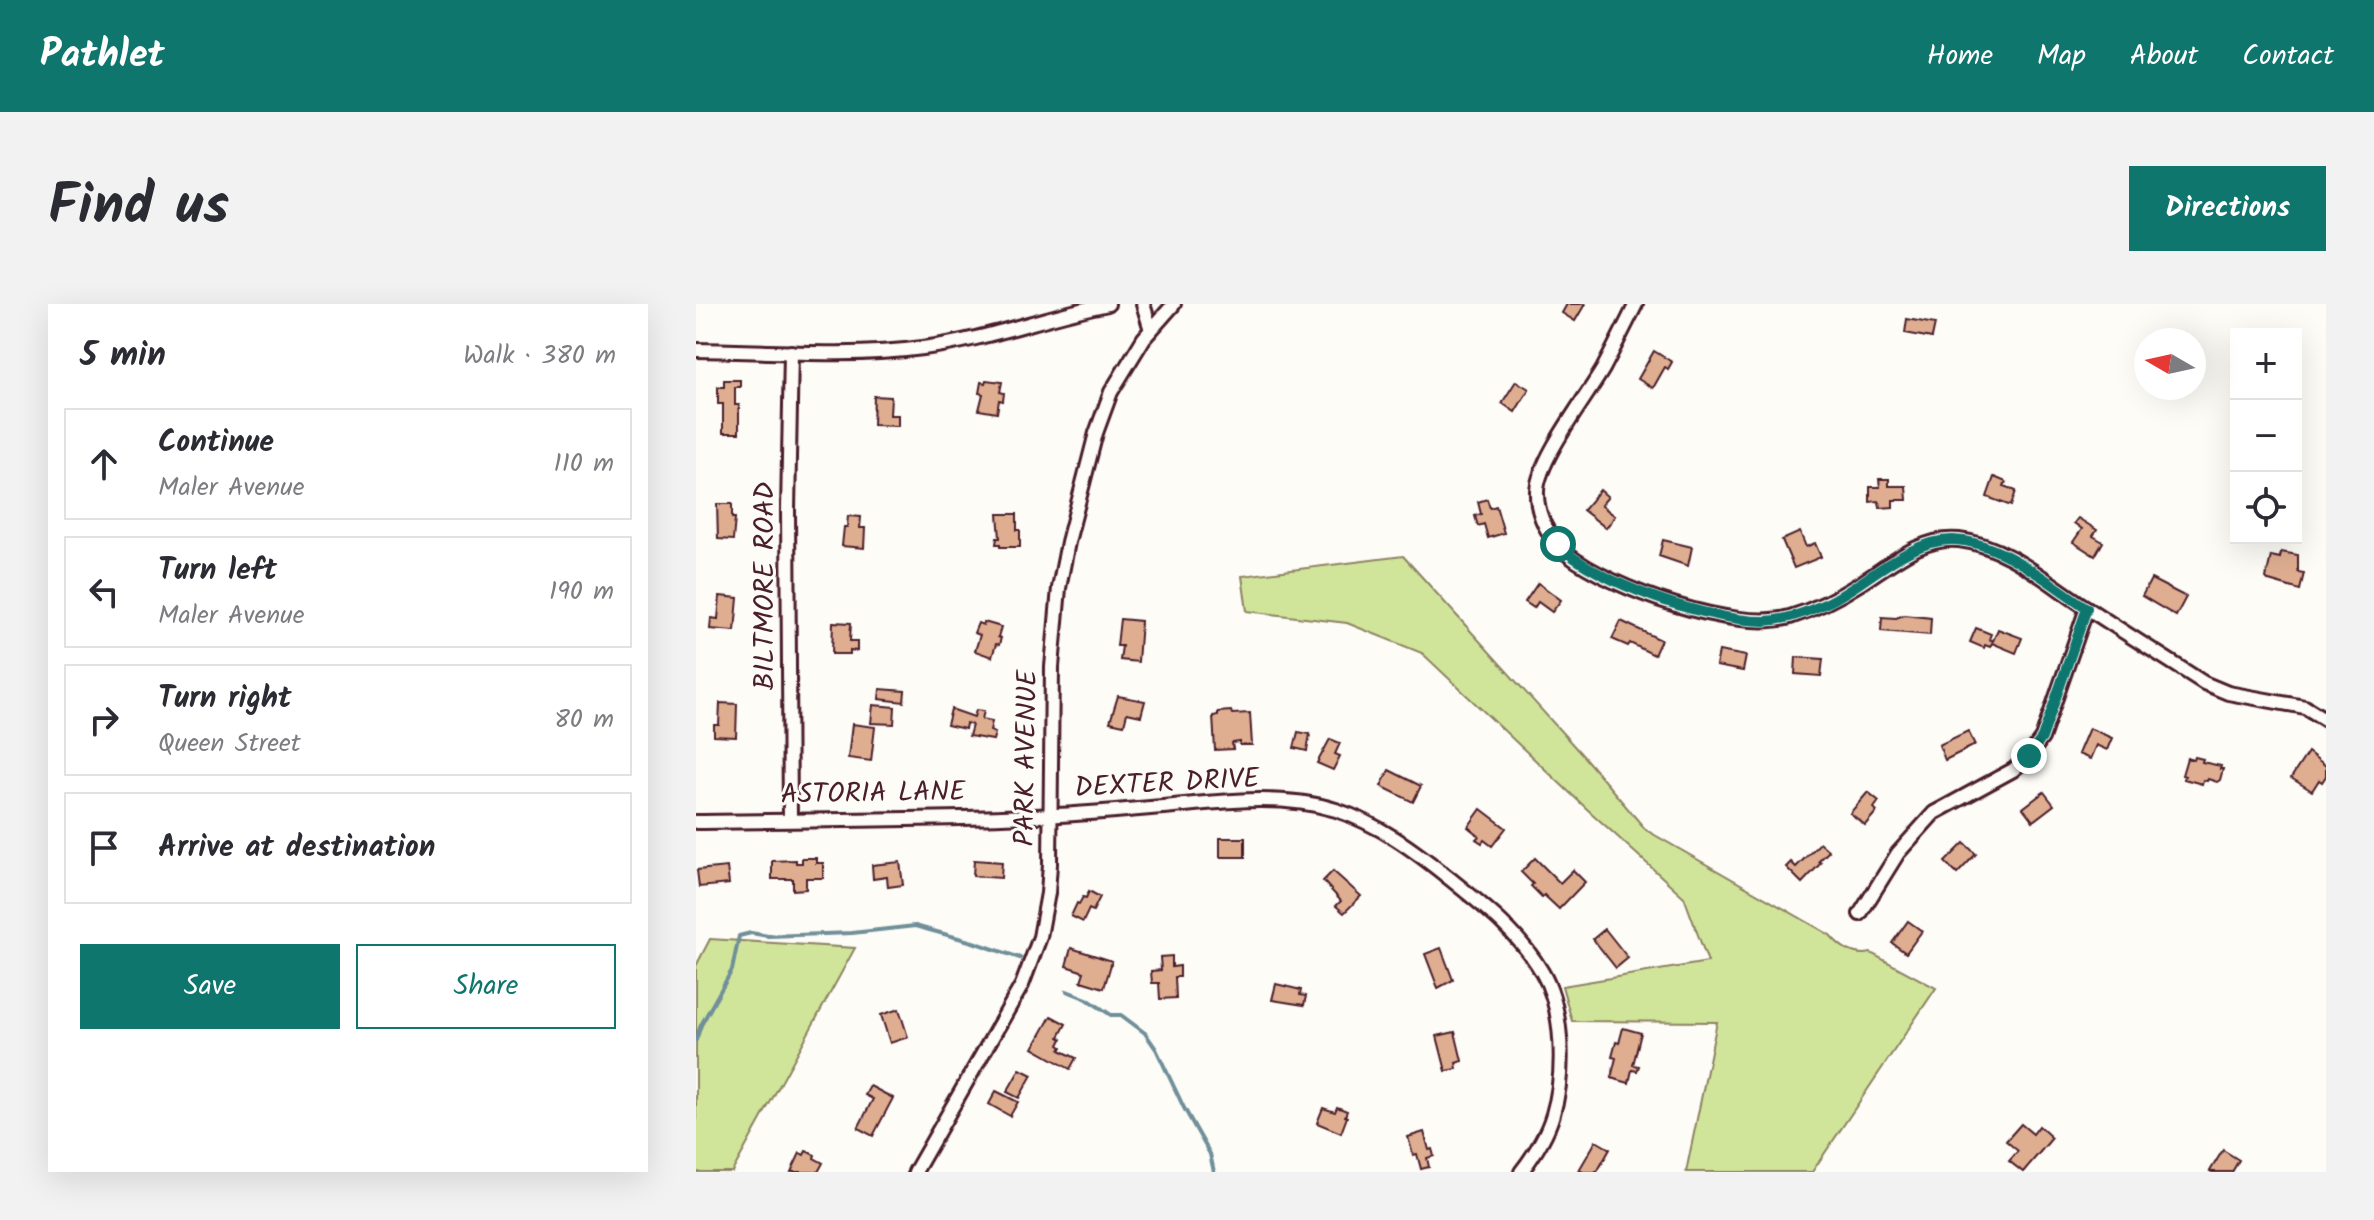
<!DOCTYPE html>
<html lang="en">
<head>
<meta charset="utf-8">
<style>
	:root { --surface:#fff; --page:#f2f2f3; --text:#2b2b33; --muted:#7c7c81; --line:#e1e1e2; --accent:#0f766e }
	body { margin:0; font-family:Kalam,sans-serif; background:var(--page); color:var(--text) }
	.controls { position:absolute; right:24px; top:24px; display:grid; overflow:hidden; border-radius:0px; box-shadow:0 8px 32px #0002 }
	.controls button { width:72px; height:72px; display:grid; place-items:center; padding:0; border:0; border-bottom:2px solid var(--line); background:var(--surface); color:var(--text); font:40px sans-serif }
	.compass { position:absolute; left:1438px; top:24px; width:72px; height:72px; border-radius:50%; background:var(--surface); box-shadow:0 8px 32px #0002; rotate:279deg }
	.stop { position:absolute; width:24px; height:24px; margin:-18px; border:6px solid #0f766e; border-radius:50%; background:#fff }
	.stop.end { background:#0f766e; border-color:#fff; box-shadow:0 2px 8px #0008 }
	.list { margin:0; padding:0; list-style:none }
	h2 { display:flex; justify-content:space-between; align-items:center; height:104px; margin:0; padding:0 32px; font-size:34px }
	h2 small { font-size:26px; font-weight:400; color:var(--muted) }
	.list li { display:grid; grid-template-columns:52px 1fr auto; gap:24px; align-items:center; box-sizing:border-box; height:112px; margin:0 16px 16px; padding:0 16px; border:2px solid var(--line); border-radius:0px }
	.list b { display:block; font-size:30px; white-space:nowrap }
	.list p { margin:0; font-size:26px; white-space:nowrap; color:var(--muted) }
	.list em { font-size:26px; font-style:normal; color:var(--muted) }
	.actions { display:flex; gap:16px; padding:24px 32px }
	.actions a { flex:1; padding:18px 0; border:2px solid var(--accent); border-radius:0px; text-align:center; font-size:28px; color:var(--accent) }
	.actions .main { background:var(--accent); color:#fff }
	.icon { flex:none; width:44px; height:44px; fill:none; stroke:currentColor; stroke-width:2; stroke-linecap:round; stroke-linejoin:round }
	.map { position:relative; flex:none; width:1630px; height:868px; overflow:hidden; border-radius:0px }
	header { display:flex; align-items:center; gap:48px; box-sizing:border-box; height:112px; padding:0 40px; background:var(--accent); color:#fff }
	header strong { font-size:38px }
	nav { display:flex; gap:44px; margin-inline-start:auto; font-size:28px }
	.intro { display:flex; align-items:center; justify-content:space-between; box-sizing:border-box; height:192px; padding:0 48px }
	h1 { margin:0; font-size:56px }
	.button { padding:20px 36px; border-radius:0px; background:var(--accent); color:#fff; font-size:28px; font-weight:700 }
	main { display:flex; gap:48px; padding:0 48px }
	aside { flex:1; background:var(--surface); border-radius:0px; box-shadow:0 8px 32px #0002 }
	.map>svg:first-child { display:block }
	.green { fill:#d0e59a; stroke:#8d8262; stroke-width:2 }
	.lines { fill:none; stroke-linecap:round; stroke-linejoin:round }
	.stream { stroke:#708f99; stroke-width:4 }
	.building { fill:#dfae91; stroke:#4a1f2b; stroke-width:2 }
	.minor-casing { stroke:#4a1f2b; stroke-width:18 }
	.minor { stroke:#fdfcf7; stroke-width:12 }
	.route { stroke:#0f766e; stroke-width:10 }
	.labels { text-anchor:middle; dominant-baseline:central; stroke-width:6; stroke-linejoin:round; paint-order:stroke }
	.street-label { font-size:28px; fill:#4a1f2b; stroke:#fdfcf7 }
</style>
</head>
<body>
<header>
<strong>Pathlet</strong>
<nav><a>Home</a><a>Map</a><a>About</a><a>Contact</a></nav>
</header>
<div class="intro"><h1>Find us</h1><a class="button">Directions</a></div>
<main>
<aside>
<h2>5 min<small>Walk · 380 m</small></h2>
<ul class="list">
<li><svg class="icon" aria-label="ahead" viewBox="0 0 24 24"><path d="M12 20V5M6 11l6-6 6 6"/></svg><div><b>Continue</b><p>Maler Avenue</p></div><em>110 m</em></li>
<li><svg class="icon" aria-label="left" viewBox="0 0 24 24"><path d="M17 20v-9H6M10 6l-5 5 5 5"/></svg><div><b>Turn left</b><p>Maler Avenue</p></div><em>190 m</em></li>
<li><svg class="icon" aria-label="right" viewBox="0 0 24 24"><path d="M7 20v-9h11M14 6l5 5-5 5"/></svg><div><b>Turn right</b><p>Queen Street</p></div><em>80 m</em></li>
<li><svg class="icon" aria-label="arrive" viewBox="0 0 24 24"><path d="M6 21V4h12l-3 4 3 4H6"/></svg><div><b>Arrive at destination</b></div></li>
</ul>
<div class="actions"><a class="main">Save</a><a>Share</a></div>
</aside>
<div class="map">
<svg width="1630" height="868" viewBox="0 0 1630 868">
	<rect width="100%" height="100%" fill="#fdfcf7"/>
	<filter id="ink" filterUnits="userSpaceOnUse"><feTurbulence type="fractalNoise" baseFrequency=".0125" numOctaves="2"/><feDisplacementMap in="SourceGraphic" scale="16" xChannelSelector="R" yChannelSelector="G"/><feConvolveMatrix kernelMatrix="1 2 1 2 8 2 1 2 1" color-interpolation-filters="sRGB"/></filter>
	<g filter="url(#ink)">
		<g class="green">
			<path d="M707 252 888 453 950 526 1134 631C1145 644 1158 653 1175 649L1240 684 1116 868H990L1021 718 876 717 866 682 1012 658 988 593 891 505 726 349 651 319 551 307 546 272Z"/>
			<polygon points="14,635 159,644 36,868 0,868 0,662"/>
		</g>
		<g class="lines">
			<g class="stream">
				<polyline points="371,687 391,695 415,711 425,711 449,729 460,745 488,804 514,850 518,868"/>
				<polyline points="0,736 5,721 36,666 43,632 55,629 72,632 156,629 219,622 277,638 324,654"/>
			</g>
		</g>
		<g class="building">
			<polygon points="871,0 889,0 879,17 866,9"/>
			<polygon points="1211,15 1239,20 1236,34 1209,29"/>
			<polygon points="958,47 976,58 972,65 969,63 957,84 942,75"/>
			<polygon points="28,76 44,76 44,83 39,83 39,101 43,101 43,129 27,129 27,100 22,100 22,83 28,83"/>
			<polygon points="290,76 306,78 304,88 308,89 307,97 303,96 301,109 283,106 287,90 283,89 285,78 289,79"/>
			<polygon points="820,77 833,85 819,108 806,99"/>
			<polygon points="178,92 195,93 194,111 202,111 202,122 177,121"/>
			<polygon points="1298,173 1310,178 1308,182 1320,187 1315,202 1291,193"/>
			<polygon points="1183,175 1193,175 1193,182 1210,182 1211,196 1197,196 1197,203 1184,204 1183,197 1174,198 1174,183 1184,183"/>
			<polygon points="904,186 912,193 905,201 919,212 910,224 887,206"/>
			<polygon points="791,195 794,204 800,202 808,229 792,234 788,220 782,222 779,212 785,210 782,198"/>
			<polygon points="21,200 36,200 36,214 39,214 37,236 22,235"/>
			<polygon points="302,210 321,210 321,226 324,226 324,243 304,243 304,240 300,240 301,234 304,234"/>
			<polygon points="152,212 165,213 164,224 169,224 168,244 146,242 148,223 151,223"/>
			<polygon points="1382,214 1401,226 1397,232 1407,238 1399,252 1377,238 1386,225 1378,219"/>
			<polygon points="1104,228 1110,243 1119,239 1125,253 1098,264 1086,236"/>
			<polygon points="967,236 996,243 992,262 963,252"/>
			<polygon points="1585,248 1602,251 1602,268 1608,269 1604,286 1573,277 1570,274 1575,252 1584,254"/>
			<polygon points="1455,275 1490,293 1480,312 1446,292"/>
			<polygon points="842,279 865,296 856,308 842,298 838,304 829,298"/>
			<polygon points="24,292 42,294 39,327 14,325 15,314 22,315"/>
			<polygon points="1208,311 1235,314 1234,331 1185,327 1186,313 1200,314"/>
			<polygon points="424,315 445,317 442,358 424,356 426,342 421,342"/>
			<polygon points="925,317 965,336 958,351 934,339 932,342 916,335"/>
			<polygon points="137,318 155,319 154,337 161,337 161,347 154,346 154,350 136,350"/>
			<polygon points="288,318 305,323 302,333 305,334 303,341 300,340 296,353 279,347 284,331 278,329 282,319 287,321"/>
			<polygon points="1280,324 1295,330 1293,335 1297,337 1302,325 1326,334 1320,349 1296,339 1294,343 1289,341 1288,344 1274,338"/>
			<polygon points="1023,347 1050,352 1047,367 1020,362"/>
			<polygon points="1100,353 1127,355 1125,372 1099,370"/>
			<polygon points="184,385 209,387 208,398 183,395"/>
			<polygon points="422,392 449,397 445,412 431,409 428,421 414,418"/>
			<polygon points="24,399 41,400 40,433 18,432 18,421 23,421"/>
			<polygon points="177,401 199,403 198,420 175,419"/>
			<polygon points="255,405 278,413 280,406 288,407 286,415 296,417 294,427 299,429 297,436 273,432 276,421 270,419 269,425 251,421"/>
			<polygon points="535,407 536,410 554,409 556,441 544,441 544,438 536,439 537,445 519,446 517,412 522,411 522,408"/>
			<polygon points="156,420 179,423 175,457 152,454"/>
			<polygon points="1393,424 1416,434 1411,446 1400,441 1394,455 1382,450"/>
			<polygon points="1272,427 1279,441 1249,456 1243,441"/>
			<polygon points="602,428 614,430 611,447 598,444"/>
			<polygon points="634,435 644,439 639,450 644,452 637,466 621,459"/>
			<polygon points="1612,448 1630,462 1630,472 1626,478 1623,476 1616,487 1595,474"/>
			<polygon points="1499,453 1507,455 1506,458 1525,462 1524,465 1527,465 1524,476 1521,478 1512,475 1511,477 1507,476 1506,480 1488,475 1489,472 1486,471 1491,454 1498,456"/>
			<polygon points="693,466 725,482 717,498 685,482"/>
			<polygon points="1172,488 1183,497 1178,504 1181,507 1169,521 1154,509"/>
			<polygon points="1348,488 1358,501 1337,517 1327,504"/>
			<polygon points="785,505 810,524 796,542 788,536 786,539 780,535 783,532 772,523"/>
			<rect x="524" y="534" width="25" height="19"/>
			<polygon points="1124,539 1133,547 1123,557 1125,559 1106,579 1090,563 1095,558 1100,563"/>
			<polygon points="1268,539 1280,550 1261,570 1249,558"/>
			<polygon points="106,554 120,554 120,559 127,559 127,574 110,574 110,585 97,586 97,575 76,575 76,557 100,556 100,559 106,559"/>
			<polygon points="839,554 864,579 877,566 889,578 863,605 848,591 846,593 835,582 837,580 825,568"/>
			<polygon points="278,556 306,558 305,574 277,572"/>
			<polygon points="204,558 207,581 192,583 191,573 177,575 176,561"/>
			<polygon points="31,563 33,580 3,583 1,566"/>
			<polygon points="637,567 665,592 648,609 640,602 645,597 627,577"/>
			<polygon points="393,587 404,593 397,607 393,605 387,618 375,612 381,599 383,600 387,593 390,594"/>
			<polygon points="1212,617 1226,627 1210,649 1196,639"/>
			<polygon points="909,625 932,654 920,664 897,635"/>
			<polygon points="375,644 416,657 408,684 385,677 388,668 370,662"/>
			<polygon points="745,644 757,676 742,684 729,650"/>
			<polygon points="476,652 476,663 484,662 484,673 479,673 480,694 464,695 463,679 456,679 455,667 465,666 464,653"/>
			<polygon points="580,680 605,686 604,691 610,692 608,701 576,696"/>
			<polygon points="203,705 212,733 194,739 185,711"/>
			<polygon points="355,712 370,720 363,733 366,735 363,741 366,743 364,746 380,754 374,765 337,744"/>
			<polygon points="927,724 945,729 937,761 943,762 941,767 936,766 933,779 915,774 920,754 916,753 920,738 923,739"/>
			<polygon points="759,728 766,757 760,759 761,765 750,767 741,732"/>
			<polygon points="324,765 336,771 323,794 311,788"/>
			<polygon points="174,782 197,794 177,832 162,824 177,795 169,791"/>
			<polygon points="300,787 322,798 314,812 293,800"/>
			<polygon points="641,803 651,807 649,812 651,813 645,829 621,819 627,804 639,808"/>
			<polygon points="1325,820 1337,830 1343,822 1356,834 1327,868 1313,857 1322,847 1310,837"/>
			<polygon points="728,828 733,846 736,845 738,852 731,854 733,863 725,865 721,850 717,851 712,833"/>
			<polygon points="900,837 914,845 901,868 887,868 883,866"/>
			<polygon points="1527,846 1543,856 1536,868 1516,868 1514,867"/>
			<polygon points="110,847 119,851 118,854 127,859 122,868 95,868 104,849 108,851"/>
		</g>
		<g class="lines">
			<defs>
				<g id="minor">
					<polyline points="447,0 455,26"/>
					<path d="M940 0C929 22 918 44 907 65 890 94 842 156 841 187 840 210 853 235 871 250 915 285 1040 329 1094 313 1120 305 1143 293 1165 279 1195 260 1226 232 1263 236 1310 241 1352 279 1391 304 1429 329 1469 354 1508 379L1532 389 1609 403 1630 416"/>
					<path d="M0 46C75 47 152 54 227 44 290 36 350 12 412 0"/>
					<polyline points="94,516 92,206 95,48"/>
					<path d="M0 518C113 516 226 516 339 512 385 511 432 506 478 502 531 497 588 490 640 506 683 520 718 546 753 574 788 602 823 629 846 668 868 705 869 770 857 810 851 831 838 851 825 868"/>
					<polyline points="1164,610 1202,549 1238,509 1317,466 1333,452 1346,434 1391,304"/>
					<polyline points="219,868 326,681 344,633 352,589 354,560 356,363 363,284 372,238 400,129 415,88 448,34 478,0"/>
				</g>
			</defs>
			<use href="#minor" class="minor-casing"/>
			<use href="#minor" class="minor"/>
		</g>
	</g>
	<g class="lines" filter="url(#ink)">
		<path class="route" d="M862 240C898 279 1016 318 1069 317 1092 316 1113 307 1133 298 1171 279 1213 235 1257 236 1304 237 1353 279 1391 304L1346 434 1333 452"/>
	</g>
	<g class="labels">
		<g class="street-label">
			<text transform="translate(69 282) rotate(-90)">BILTMORE ROAD</text>
			<text transform="translate(331 454) rotate(-89)">PARK AVENUE</text>
			<text transform="translate(471 480) rotate(-3)">DEXTER DRIVE</text>
			<text transform="translate(177 490) rotate(-1)">ASTORIA LANE</text>
		</g>
	</g>
</svg>
<div class="controls">
<button>+</button>
<button>−</button>
<button><svg class="icon" aria-label="locate" viewBox="0 0 24 24"><circle cx="12" cy="12" r="6"/><path d="M12 2v4M12 18v4M2 12h4M18 12h4"/></svg></button>
</div>
<svg class="compass" viewBox="-18 -18 36 36"><path d="M0-13l5 13h-10z" fill="#e53935"/><path d="M0 13l5-13h-10z" fill="#7c7c81"/></svg>
<div class="stop" style="left:862px;top:240px"></div>
<div class="stop end" style="left:1333px;top:452px"></div>
</div>
</main>
</body>
</html>
